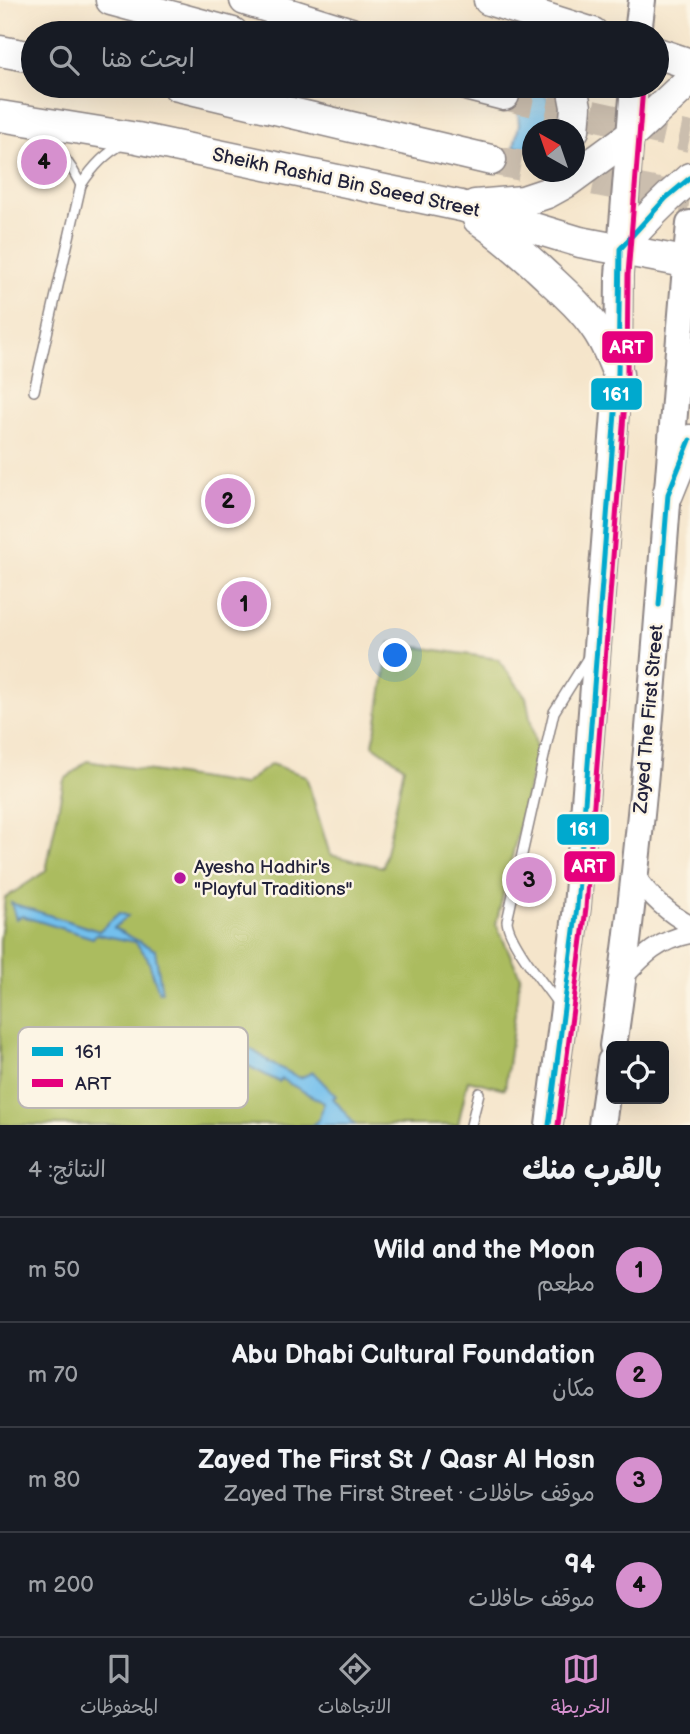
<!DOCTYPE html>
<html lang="ar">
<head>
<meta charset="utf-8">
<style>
	:root { --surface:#171b24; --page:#20242c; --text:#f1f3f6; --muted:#9ea1a6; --line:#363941; --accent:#d690ce }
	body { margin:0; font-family:"Balsamiq Sans","Playpen Sans Arabic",sans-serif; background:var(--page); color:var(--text); direction:rtl }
	.controls { position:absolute; right:21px; bottom:21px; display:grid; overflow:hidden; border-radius:10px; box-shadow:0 7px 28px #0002 }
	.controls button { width:63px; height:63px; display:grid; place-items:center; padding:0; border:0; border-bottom:2px solid var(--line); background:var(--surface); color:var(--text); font:35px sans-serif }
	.compass { position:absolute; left:522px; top:119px; width:63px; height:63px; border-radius:50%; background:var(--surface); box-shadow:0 7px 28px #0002; rotate:320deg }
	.you { position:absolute; left:396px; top:656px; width:24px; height:24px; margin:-18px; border:5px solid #fff; border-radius:50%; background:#1a73e8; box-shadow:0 0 0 10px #1a73e833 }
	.badge { display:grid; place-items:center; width:46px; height:46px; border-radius:50%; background:var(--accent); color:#111; font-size:23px; font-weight:700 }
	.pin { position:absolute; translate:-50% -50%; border:4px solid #fff; box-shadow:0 2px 7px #0006 }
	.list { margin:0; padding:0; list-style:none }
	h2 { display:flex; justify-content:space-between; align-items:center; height:91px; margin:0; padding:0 28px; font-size:30px }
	h2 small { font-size:23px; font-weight:400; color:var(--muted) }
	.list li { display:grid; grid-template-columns:46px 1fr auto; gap:21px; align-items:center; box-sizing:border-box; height:105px; padding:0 28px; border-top:2px solid var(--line) }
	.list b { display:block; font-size:26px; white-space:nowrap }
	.list p { margin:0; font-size:23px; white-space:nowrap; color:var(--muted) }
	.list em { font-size:23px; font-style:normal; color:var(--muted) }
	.icon { flex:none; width:38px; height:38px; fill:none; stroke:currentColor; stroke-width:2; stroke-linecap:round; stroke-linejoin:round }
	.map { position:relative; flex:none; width:690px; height:1125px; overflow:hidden; direction:ltr }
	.search { position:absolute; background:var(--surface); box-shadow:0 7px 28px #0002; left:21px; right:21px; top:21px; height:77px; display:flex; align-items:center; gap:18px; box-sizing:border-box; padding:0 24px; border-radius:38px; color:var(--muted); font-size:26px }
	.sheet { height:511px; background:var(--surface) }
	nav { display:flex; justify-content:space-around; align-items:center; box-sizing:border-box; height:98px; border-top:2px solid var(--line); background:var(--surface); font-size:19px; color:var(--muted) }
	nav a { display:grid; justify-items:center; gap:4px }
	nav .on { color:var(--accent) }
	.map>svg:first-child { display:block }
	.green { fill:#abbc5f; stroke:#666f4d; stroke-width:2 }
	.water { fill:#73c0ed; stroke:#4a7194; stroke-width:2 }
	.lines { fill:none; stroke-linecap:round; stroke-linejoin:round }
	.primary-tunnel { stroke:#cbbeae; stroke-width:30; stroke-dasharray:30 15; stroke-linecap:butt }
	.service-casing { stroke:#8c8483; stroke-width:12 }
	.minor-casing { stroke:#8c8483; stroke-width:21 }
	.secondary-casing { stroke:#8c8483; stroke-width:30 }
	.primary-casing { stroke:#8c8483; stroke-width:33 }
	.service { stroke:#fff; stroke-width:9 }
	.minor { stroke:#fff; stroke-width:18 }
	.secondary { stroke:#fff; stroke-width:26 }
	.primary { stroke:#fff; stroke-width:30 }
	.bus-1-casing { stroke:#fcf5e5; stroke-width:10 }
	.bus-2-casing { stroke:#fcf5e5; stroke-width:10 }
	.bus-1 { stroke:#00a9ce; stroke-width:5 }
	.bus-2 { stroke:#e5007d; stroke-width:5 }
	.poi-dot { fill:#b5179e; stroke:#fcf5e5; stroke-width:2.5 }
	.labels { text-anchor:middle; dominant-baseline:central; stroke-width:5; stroke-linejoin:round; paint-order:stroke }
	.street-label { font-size:19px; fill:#22223b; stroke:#fcf5e5 }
	.poi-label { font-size:19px; fill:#22223b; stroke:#fcf5e5; text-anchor:start }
	.key { fill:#fcf5e5; stroke:#bbb6b2; stroke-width:2 }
	.key-label { font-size:19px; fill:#22223b }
	.line-badge { stroke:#fcf5e5; stroke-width:2.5 }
	.badge-label { font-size:19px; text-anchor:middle; font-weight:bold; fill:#fff }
</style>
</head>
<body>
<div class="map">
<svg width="690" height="1125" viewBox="0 0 690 1125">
	<rect width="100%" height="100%" fill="#fcf5e5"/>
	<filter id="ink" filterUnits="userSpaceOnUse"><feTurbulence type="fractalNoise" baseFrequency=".0143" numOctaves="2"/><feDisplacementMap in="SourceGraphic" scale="14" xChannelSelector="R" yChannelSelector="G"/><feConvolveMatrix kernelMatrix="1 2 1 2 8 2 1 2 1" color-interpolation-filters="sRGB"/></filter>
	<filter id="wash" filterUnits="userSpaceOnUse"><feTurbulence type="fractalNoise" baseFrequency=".00686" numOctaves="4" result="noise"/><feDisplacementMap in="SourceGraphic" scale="28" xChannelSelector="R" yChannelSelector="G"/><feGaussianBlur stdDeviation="1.57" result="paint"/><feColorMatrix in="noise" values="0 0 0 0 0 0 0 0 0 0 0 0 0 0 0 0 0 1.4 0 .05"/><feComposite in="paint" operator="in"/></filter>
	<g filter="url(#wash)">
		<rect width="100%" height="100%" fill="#f5e5cb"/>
		<polygon class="green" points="390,643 498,659 526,697 537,752 496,924 520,976 505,1089 468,1080 458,1125 0,1125 0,941 5,898 46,871 64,780 87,761 243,785 271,764 306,776 330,855 383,867 404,767 373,745"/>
		<g class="water">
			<path d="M529 86H538C552 99 554 112 547 129L532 130V143L525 147H514L519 125 518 113 524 105Z"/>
			<polygon points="11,903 99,931 119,913 128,916 114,928 155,950 162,992 159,992 147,957 135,942 96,934 93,938 22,916 16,919"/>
			<polygon points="228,1034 269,1061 268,1062 300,1078 313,1072 336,1096 333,1098 355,1125 312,1125 319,1119 324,1103 281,1079 279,1082 248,1066 222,1042"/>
		</g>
	</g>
	<g filter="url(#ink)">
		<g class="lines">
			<g class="primary-tunnel">
				<polyline points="504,95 690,137"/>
				<polyline points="491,160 532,168"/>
				<polyline points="550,172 690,199"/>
			</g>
			<defs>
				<g id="service">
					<path d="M40 131C58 147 70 163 81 185"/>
					<path d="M34 391 81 185C92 168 104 154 123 144"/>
					<path d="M558 1004C545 985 509 942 507 921L554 712 589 656"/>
					<polyline points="471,1125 479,1093"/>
				</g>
				<g id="minor">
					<path d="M636 876C651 898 667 913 690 925"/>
					<path d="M624 977C644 955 659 940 690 934"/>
				</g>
				<g id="secondary">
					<polyline points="638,33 642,0"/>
					<path d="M613 1046C653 774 664 498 690 224"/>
					<polyline points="549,1125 577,907 618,374 619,275 634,86"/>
					<polyline points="602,1125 611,1061"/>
				</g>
				<g id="primary">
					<polyline points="111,0 233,33"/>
					<polyline points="245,0 351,33"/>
					<polyline points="489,0 593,33"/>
					<polyline points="0,51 33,57"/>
					<polyline points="657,53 690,64"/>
					<polyline points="178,86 491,160"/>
					<polyline points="469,86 504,95"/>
					<polyline points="572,86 576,107 574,130"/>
					<polyline points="0,116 137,138 461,206 580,242 690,263"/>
					<polyline points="475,205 523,201 547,193 567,182 630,136 690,80"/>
					<path d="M478 219C499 233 518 250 537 267 558 287 581 306 597 330 606 343 612 359 618 374"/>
					<path d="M620 249C642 223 664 200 690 178"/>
					<polyline points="668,494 690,440"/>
				</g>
			</defs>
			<use href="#service" class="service-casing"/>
			<use href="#minor" class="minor-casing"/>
			<use href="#secondary" class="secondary-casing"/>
			<use href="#primary" class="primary-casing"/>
			<use href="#service" class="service"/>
			<use href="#minor" class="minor"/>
			<use href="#secondary" class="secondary"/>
			<use href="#primary" class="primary"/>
			<defs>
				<g id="bus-1">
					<polyline points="659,605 668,494 690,440"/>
					<polyline points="549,1125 577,907 618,374 620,249 666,198 690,178"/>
				</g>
				<polyline id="bus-2" points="558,1125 586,908 627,375 628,275 643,87"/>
			</defs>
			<use href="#bus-1" class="bus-1-casing"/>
			<use href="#bus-2" class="bus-2-casing"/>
			<use href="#bus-1" class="bus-1"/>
			<use href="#bus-2" class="bus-2"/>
		</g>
	</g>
	<circle class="poi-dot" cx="180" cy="878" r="7"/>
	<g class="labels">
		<g class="street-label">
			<text transform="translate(346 183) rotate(12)">Sheikh Rashid Bin Saeed Street</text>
			<text transform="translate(649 719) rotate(-85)">Zayed The First Street</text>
		</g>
		<g class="poi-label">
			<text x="194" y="867">Ayesha Hadhir's<tspan x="194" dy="22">"Playful Traditions"</tspan></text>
		</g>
	</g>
	<rect x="18" y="1027" width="230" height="81" rx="10" class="key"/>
	<rect x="32" y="1047" width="31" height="9" fill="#00a9ce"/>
	<rect x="32" y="1079" width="31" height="8" fill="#e5007d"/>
	<g class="key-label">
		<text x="75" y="1058">161</text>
		<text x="75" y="1090">ART</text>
	</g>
	<g class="line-badge">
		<rect x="601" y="330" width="53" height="34" rx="7" fill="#e5007d"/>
		<rect x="590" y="377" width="53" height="34" rx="7" fill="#00a9ce"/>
		<rect x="556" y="813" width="54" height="33" rx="7" fill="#00a9ce"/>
		<rect x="563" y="850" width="53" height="33" rx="7" fill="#e5007d"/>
	</g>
	<g class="badge-label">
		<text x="627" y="354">ART</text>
		<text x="616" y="401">161</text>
		<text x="583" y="836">161</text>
		<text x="589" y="873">ART</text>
	</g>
</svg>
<div class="controls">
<button><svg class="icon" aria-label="locate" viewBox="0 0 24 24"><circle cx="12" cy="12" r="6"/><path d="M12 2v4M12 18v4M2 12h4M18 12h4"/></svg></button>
</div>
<svg class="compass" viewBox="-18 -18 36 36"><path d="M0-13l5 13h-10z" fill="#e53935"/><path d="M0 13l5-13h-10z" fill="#9ea1a6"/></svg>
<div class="you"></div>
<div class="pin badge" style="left:244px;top:604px">1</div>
<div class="pin badge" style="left:228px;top:501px">2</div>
<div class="pin badge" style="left:529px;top:880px">3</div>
<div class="pin badge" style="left:44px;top:162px">4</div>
<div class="search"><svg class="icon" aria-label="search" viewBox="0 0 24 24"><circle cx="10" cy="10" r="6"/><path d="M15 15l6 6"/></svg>ابحث هنا</div>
</div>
<section class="sheet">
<h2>بالقرب منك<small>النتائج: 4</small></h2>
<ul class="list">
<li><span class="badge">1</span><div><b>Wild and the Moon</b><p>مطعم</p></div><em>50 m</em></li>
<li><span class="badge">2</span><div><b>Abu Dhabi Cultural Foundation</b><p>مكان</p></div><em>70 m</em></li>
<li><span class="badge">3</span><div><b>Zayed The First St / Qasr Al Hosn</b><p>موقف حافلات · Zayed The First Street</p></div><em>80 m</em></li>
<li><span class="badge">4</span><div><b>94</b><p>موقف حافلات</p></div><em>200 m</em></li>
</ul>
</section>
<nav>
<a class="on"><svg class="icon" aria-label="map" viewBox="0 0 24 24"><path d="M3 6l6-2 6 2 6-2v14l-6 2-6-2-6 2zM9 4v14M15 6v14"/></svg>الخريطة</a>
<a><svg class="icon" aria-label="directions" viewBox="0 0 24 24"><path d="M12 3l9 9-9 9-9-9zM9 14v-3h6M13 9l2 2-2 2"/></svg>الاتجاهات</a>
<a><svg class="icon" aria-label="saved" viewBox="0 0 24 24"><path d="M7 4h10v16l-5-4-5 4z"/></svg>المحفوظات</a>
</nav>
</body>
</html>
